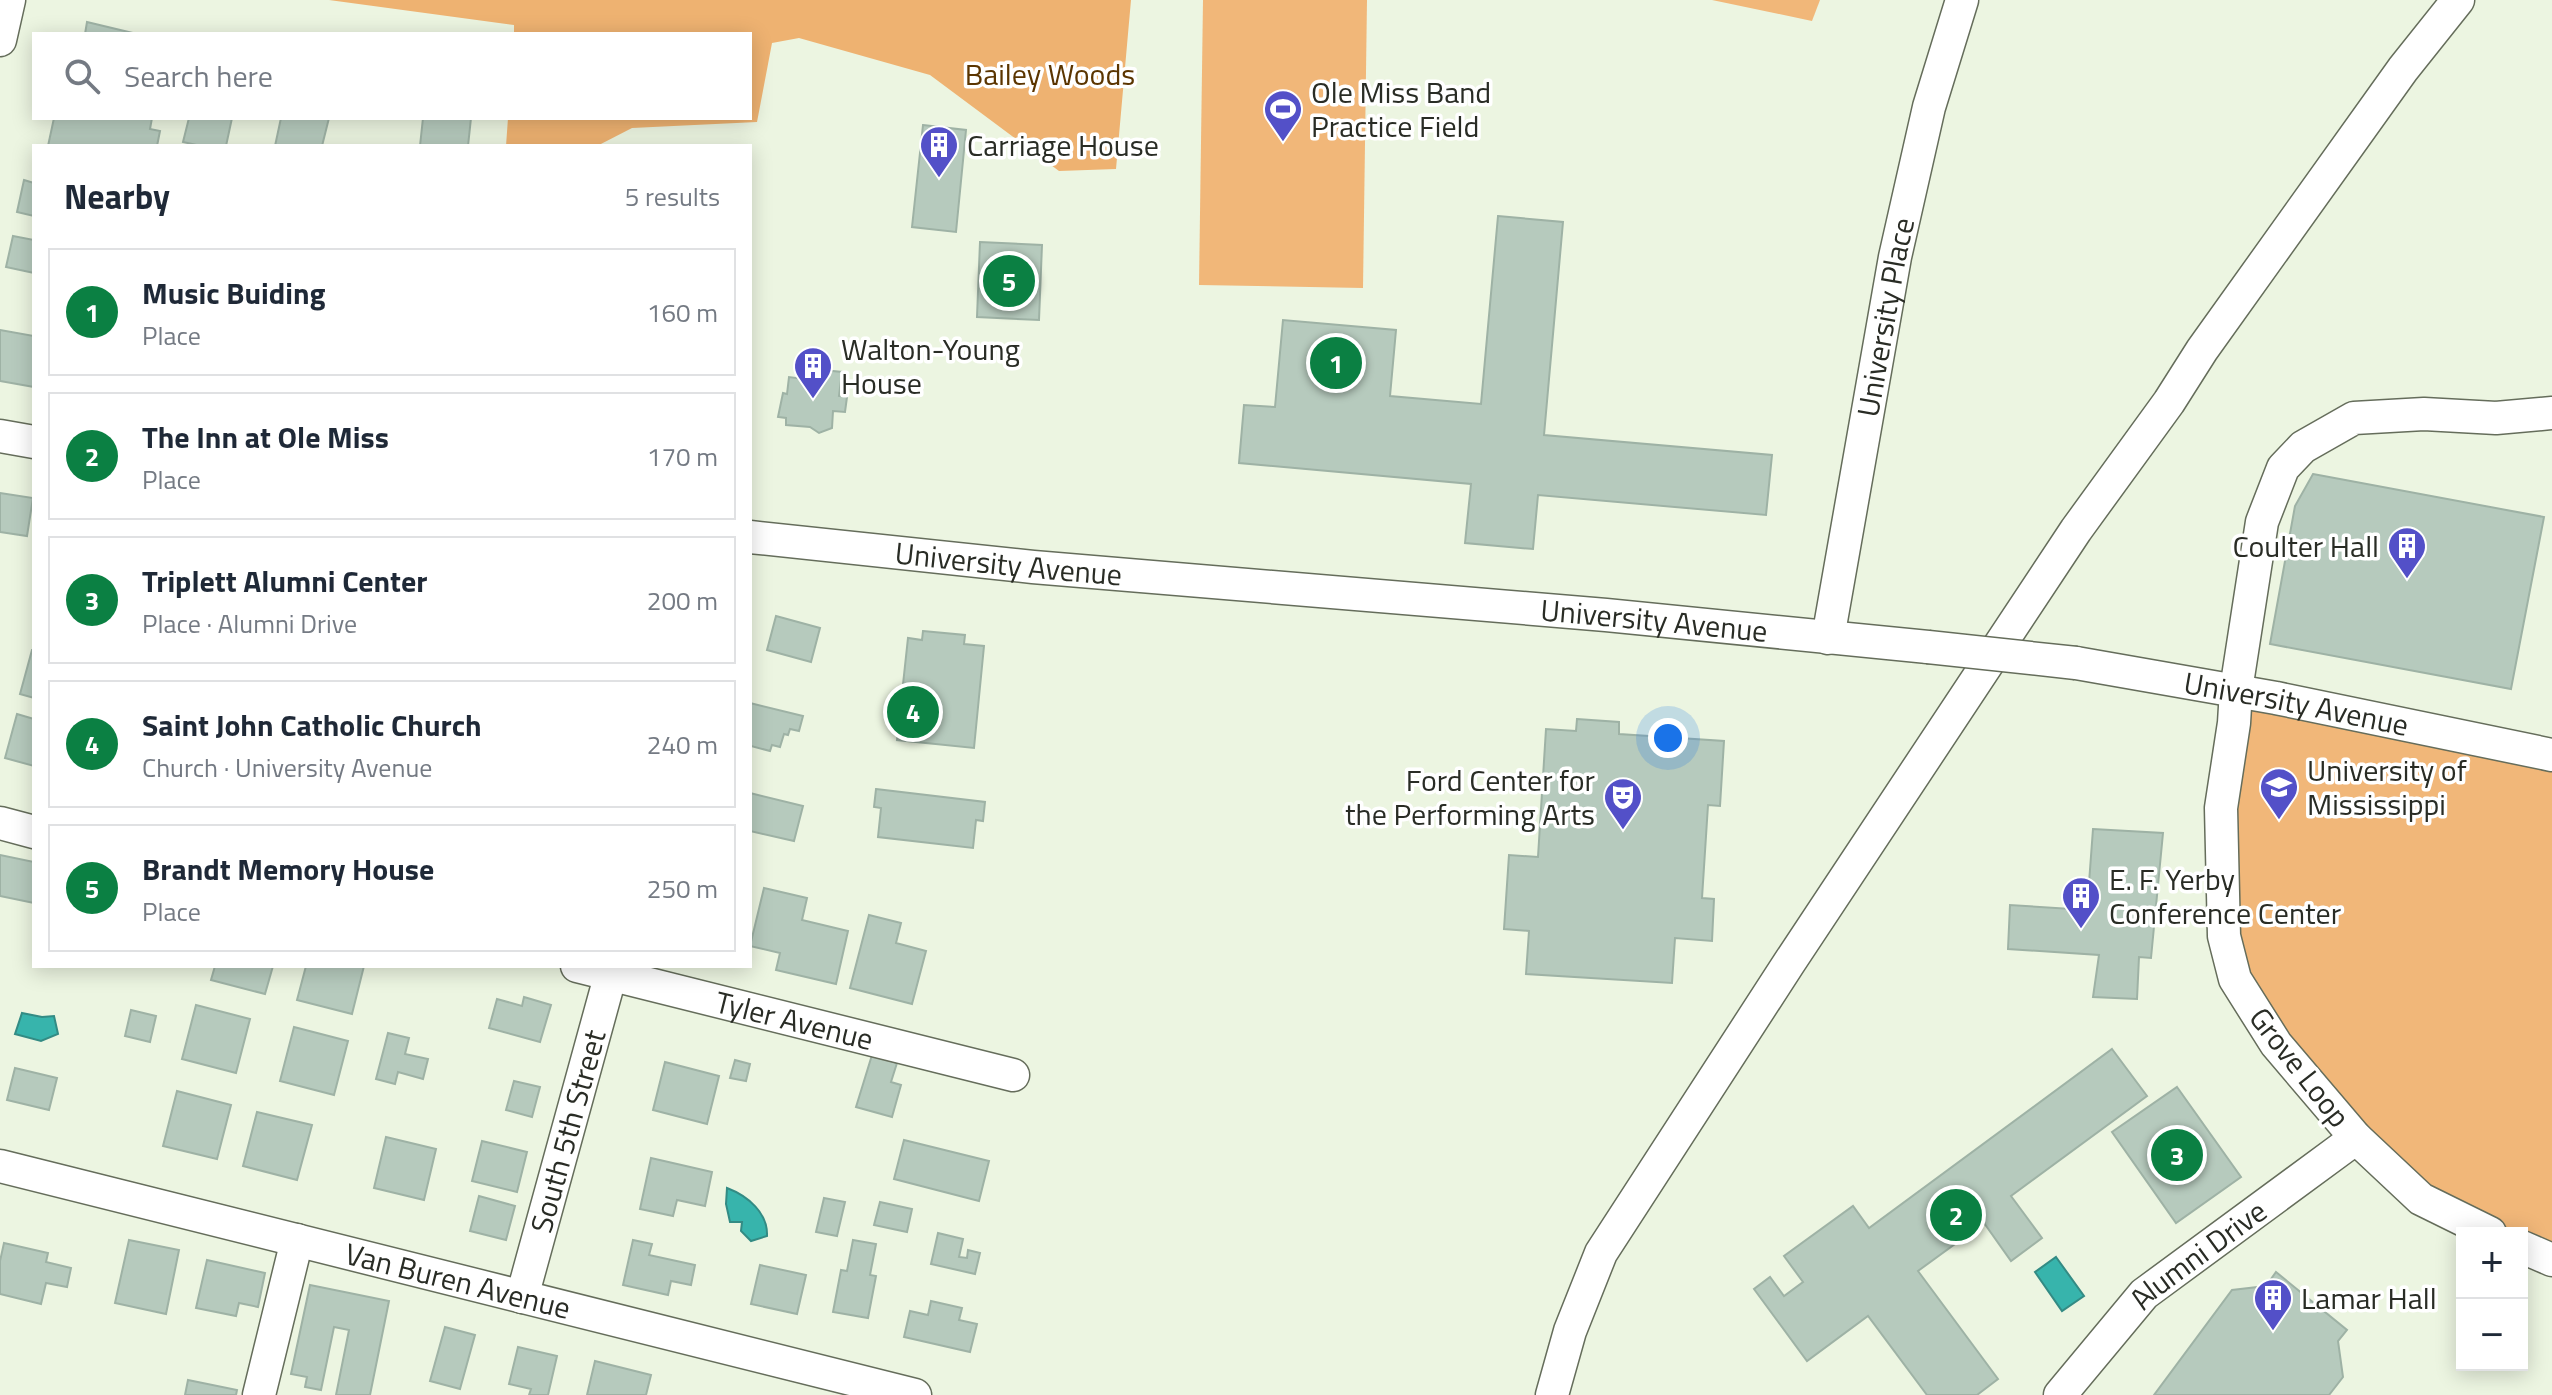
<!DOCTYPE html>
<html lang="en">
<head>
<meta charset="utf-8">
<style>
	:root { --surface:#fff; --page:#f2f2f3; --text:#1f2937; --muted:#747a83; --line:#e0e1e3; --accent:#0b8043 }
	body { margin:0; font-family:"Titillium Web",sans-serif; background:var(--page); color:var(--text) }
	.controls { position:absolute; right:24px; bottom:24px; display:grid; overflow:hidden; border-radius:0px; box-shadow:0 4px 20px #0003 }
	.controls button { width:72px; height:72px; display:grid; place-items:center; padding:0; border:0; border-bottom:2px solid var(--line); background:var(--surface); color:var(--text); font:40px sans-serif }
	.you { position:absolute; left:1668px; top:738px; width:28px; height:28px; margin:-20px; border:6px solid #fff; border-radius:50%; background:#1a73e8; box-shadow:0 0 0 12px #1a73e833 }
	.badge { display:grid; place-items:center; width:52px; height:52px; border-radius:50%; background:var(--accent); color:#fff; font-size:26px; font-weight:700 }
	.pin { position:absolute; translate:-50% -50%; border:4px solid #fff; box-shadow:0 2px 8px #0006 }
	.list { margin:0; padding:0; list-style:none }
	h2 { display:flex; justify-content:space-between; align-items:center; height:104px; margin:0; padding:0 32px; font-size:34px }
	h2 small { font-size:26px; font-weight:400; color:var(--muted) }
	.list li { display:grid; grid-template-columns:52px 1fr auto; gap:24px; align-items:center; box-sizing:border-box; height:128px; margin:0 16px 16px; padding:0 16px; border:2px solid var(--line); border-radius:0px }
	.list b { display:block; font-size:30px; white-space:nowrap }
	.list p { margin:0; font-size:26px; white-space:nowrap; color:var(--muted) }
	.list em { font-size:26px; font-style:normal; color:var(--muted) }
	.icon { flex:none; width:44px; height:44px; fill:none; stroke:currentColor; stroke-width:2; stroke-linecap:round; stroke-linejoin:round }
	.map { position:relative; flex:none; width:2552px; height:1395px; overflow:hidden }
	.search { position:absolute; background:var(--surface); box-shadow:0 4px 20px #0003; left:32px; top:32px; width:720px; height:88px; display:flex; align-items:center; gap:20px; box-sizing:border-box; padding:0 28px; border-radius:0px; color:var(--muted); font-size:30px }
	.panel { position:absolute; background:var(--surface); box-shadow:0 4px 20px #0003; left:32px; top:144px; width:720px; height:824px; border-radius:0px }
	.map>svg:first-child { display:block }
	.green { fill:#f1b779 }
	.forest { fill:#eeb271 }
	.water { fill:#37b4ac; stroke:#338b84; stroke-width:2 }
	.building { fill:#b6cabd; stroke:#9eb2a5; stroke-width:2 }
	.lines { fill:none; stroke-linecap:round; stroke-linejoin:round }
	.minor-casing { stroke:#656d5b; stroke-width:35 }
	.minor { stroke:#fff; stroke-width:32 }
	.minor-bridge-casing { stroke:#656d5b; stroke-width:35; stroke-linecap:butt }
	.minor-bridge { stroke:#fff; stroke-width:32 }
	.labels { text-anchor:middle; dominant-baseline:central; stroke-width:7; stroke-linejoin:round; paint-order:stroke }
	.park-label { font-size:30px; fill:#5b3500; stroke:#fff }
	.poi-label { font-size:30px; fill:#292c25; stroke:#fff; text-anchor:start }
	.street-label { font-size:30px; fill:#292c25; stroke:#fff }
</style>
</head>
<body>
<div class="map">
<svg width="2552" height="1395" viewBox="0 0 2552 1395">
	<rect width="100%" height="100%" fill="#ecf5e1"/>
	<g class="green">
		<polygon points="1203,0 1367,0 1363,288 1199,285"/>
		<polygon points="1712,0 1820,0 1812,21"/>
		<polygon points="2236,690 2552,755 2552,1260 2522,1233 2490,1233 2356,1138 2224,936"/>
	</g>
	<polygon class="forest" points="329,0 1131,0 1116,169 1059,171 930,75 799,38 772,43 757,122 632,128 597,146 506,146 508,118 750,118 750,34 514,34 514,25"/>
	<g class="water">
		<polygon points="22,1013 42,1017 54,1016 58,1034 41,1041 15,1034"/>
		<path d="M727 1188C748 1196 768 1213 767 1236L751 1241 741 1231 742 1222H730L726 1204Z"/>
		<polygon points="2056,1257 2084,1296 2062,1311 2035,1272"/>
	</g>
	<g class="building">
		<polygon points="87,22 137,34 85,34"/>
		<polygon points="54,118 152,118 150,129 160,131 157,146 48,146"/>
		<polygon points="189,118 232,118 226,146 201,146 183,142"/>
		<polygon points="281,118 329,118 322,146 275,146"/>
		<polygon points="423,118 471,118 468,146 420,146"/>
		<polygon points="923,125 966,130 956,232 912,227"/>
		<polygon points="24,180 34,183 34,216 17,212"/>
		<polygon points="1498,216 1563,222 1544,435 1772,455 1766,515 1538,495 1533,549 1465,543 1471,484 1239,463 1244,405 1275,407 1283,320 1396,330 1390,396 1481,404"/>
		<polygon points="13,236 34,240 34,273 6,267"/>
		<polygon points="980,242 1042,245 1039,320 977,317"/>
		<polygon points="0,330 34,336 34,387 0,381"/>
		<polygon points="813,369 842,372 839,396 847,397 845,412 833,411 832,428 819,433 810,427 786,425 786,418 778,417 783,393 787,394 789,377 812,380"/>
		<polygon points="2313,474 2544,517 2511,689 2270,644 2295,506"/>
		<polygon points="0,493 33,498 27,536 0,532"/>
		<polygon points="776,616 820,628 811,662 767,650"/>
		<polygon points="923,631 965,635 964,644 984,646 974,748 897,740 908,638 922,640"/>
		<polygon points="32,650 34,650 34,698 20,694"/>
		<polygon points="750,703 803,716 799,731 790,729 788,735 784,734 780,747 772,745 770,751 751,746"/>
		<polygon points="17,714 34,719 34,766 5,758"/>
		<polygon points="1577,719 1619,722 1619,734 1724,741 1720,806 1708,805 1702,898 1714,899 1712,941 1675,938 1672,983 1526,974 1529,931 1504,929 1509,855 1538,857 1546,729 1576,731"/>
		<polygon points="876,789 985,802 983,821 976,820 973,848 878,837 881,808 874,807"/>
		<polygon points="750,793 803,806 794,841 750,831"/>
		<polygon points="2093,829 2163,833 2151,958 2139,957 2137,999 2093,997 2099,955 2008,949 2010,905 2087,910"/>
		<polygon points="0,855 34,862 34,903 0,896"/>
		<polygon points="764,888 807,898 802,920 848,931 836,984 776,970 780,953 750,946"/>
		<polygon points="869,915 901,923 896,943 926,951 912,1004 850,988"/>
		<polygon points="215,966 273,966 265,994 211,980"/>
		<polygon points="306,966 364,966 352,1014 297,1000"/>
		<polygon points="524,997 551,1005 540,1042 489,1028 497,999 522,1006"/>
		<polygon points="196,1005 250,1019 236,1073 182,1059"/>
		<polygon points="131,1010 156,1016 150,1042 125,1036"/>
		<polygon points="294,1027 348,1041 334,1095 280,1081"/>
		<polygon points="388,1033 409,1038 405,1054 428,1059 423,1079 398,1072 395,1084 376,1079"/>
		<polygon points="2112,1049 2147,1096 2011,1196 2042,1238 2011,1261 1984,1223 1918,1271 1998,1379 1977,1395 1927,1395 1868,1316 1807,1361 1754,1289 1770,1277 1784,1296 1803,1282 1784,1256 1853,1206 1869,1228"/>
		<polygon points="872,1055 897,1063 891,1082 901,1085 892,1117 856,1107"/>
		<polygon points="735,1060 750,1064 746,1081 730,1078"/>
		<polygon points="665,1062 719,1076 707,1124 653,1110"/>
		<polygon points="15,1068 57,1078 49,1110 7,1100"/>
		<polygon points="514,1081 540,1087 532,1117 506,1110"/>
		<polygon points="2177,1087 2241,1177 2176,1223 2112,1132"/>
		<polygon points="177,1091 231,1105 217,1159 163,1146"/>
		<polygon points="257,1112 312,1125 297,1180 243,1166"/>
		<polygon points="386,1137 436,1149 424,1200 374,1188"/>
		<polygon points="904,1140 989,1161 979,1201 894,1179"/>
		<polygon points="482,1141 527,1152 517,1192 472,1181"/>
		<polygon points="651,1158 712,1172 705,1206 677,1200 673,1216 640,1209"/>
		<polygon points="479,1196 515,1206 506,1240 470,1231"/>
		<polygon points="824,1198 845,1202 837,1236 816,1232"/>
		<polygon points="880,1202 912,1209 907,1232 874,1225"/>
		<polygon points="938,1233 963,1239 959,1257 967,1258 968,1250 980,1253 975,1274 931,1264"/>
		<polygon points="129,1240 179,1250 166,1314 115,1303"/>
		<polygon points="633,1240 652,1244 649,1255 695,1265 691,1285 671,1281 668,1295 623,1285"/>
		<polygon points="853,1240 876,1244 870,1275 876,1276 868,1318 833,1312 841,1270 847,1271"/>
		<polygon points="4,1243 48,1253 46,1262 71,1268 67,1287 46,1283 41,1304 0,1294 0,1261"/>
		<polygon points="207,1260 265,1273 258,1307 239,1303 236,1316 196,1308"/>
		<polygon points="760,1265 806,1275 797,1314 751,1304"/>
		<polygon points="2276,1272 2347,1330 2338,1341 2343,1377 2329,1395 2154,1395 2232,1290 2266,1286"/>
		<polygon points="310,1285 389,1301 370,1395 336,1395 349,1330 334,1327 321,1390 305,1387 307,1377 291,1374"/>
		<polygon points="931,1301 962,1308 959,1320 977,1324 970,1352 904,1337 910,1311 928,1315"/>
		<polygon points="445,1327 475,1335 460,1389 430,1381"/>
		<polygon points="518,1347 557,1356 548,1395 529,1395 531,1389 509,1384"/>
		<polygon points="595,1361 651,1375 646,1395 587,1395"/>
		<polygon points="188,1380 237,1390 236,1395 185,1395"/>
	</g>
	<g class="lines">
		<defs>
			<g id="minor">
				<polyline points="0,40 9,0"/>
				<polyline points="0,436 34,442"/>
				<path id="s1" d="M750 537 1033 567 1606 615 1928 647"/>
				<path id="s2" d="M1828 638 1895 257 1929 107 1962 0"/>
				<path id="s3" d="M2076 663 2276 698 2552 755"/>
				<polyline points="0,823 34,832"/>
				<path id="s4" d="M577 966 1013 1075"/>
				<path id="s5" d="M0 1166 915 1395"/>
				<polyline points="2490,1233 2421,1199 2356,1138 2276,1044 2235,979 2224,936 2221,808 2234,723 2236,690 2262,522 2283,468 2303,447 2354,418 2424,414 2496,418 2552,413"/>
				<polyline points="2522,1247 2552,1260"/>
				<path id="s6" d="M522 1297 613 966"/>
				<polyline points="259,1395 297,1240"/>
				<polyline points="1552,1395 1570,1331 1601,1253 1789,963 2076,530 2169,402 2202,350 2403,69 2458,0"/>
				<path id="s7" d="M2060 1395 2144 1294 2356 1138"/>
			</g>
		</defs>
		<use href="#minor" class="minor-casing"/>
		<use href="#minor" class="minor"/>
		<defs>
			<polyline id="minor-bridge" points="1928,647 2076,663"/>
		</defs>
		<use href="#minor-bridge" class="minor-bridge-casing"/>
		<use href="#minor-bridge" class="minor-bridge"/>
	</g>
	<defs>
		<symbol id="stadium-pin" viewBox="-11 -11 22 30"><path d="M0 17L-7.5 6A9.5 9.5 0 1 1 7.5 6Z" fill="#5350c8" stroke="#fff"/><path d="M0-5a6.5 5 0 1 0 0 10a6.5 5 0 1 0 0-10ZM-3.5-1.8h7v3.6h-7Z" fill="#fff"/></symbol>
		<symbol id="building-pin" viewBox="-11 -11 22 30"><path d="M0 17L-7.5 6A9.5 9.5 0 1 1 7.5 6Z" fill="#5350c8" stroke="#fff"/><path d="M-4-6H4V6H1V3H-1V6H-4ZM-2.5-4.3h1.7v1.8h-1.7ZM.8-4.3h1.7v1.8H.8ZM-2.5-1h1.7V.8h-1.7ZM.8-1h1.7V.8H.8Z" fill="#fff"/></symbol>
		<symbol id="university-pin" viewBox="-11 -11 22 30"><path d="M0 17L-7.5 6A9.5 9.5 0 1 1 7.5 6Z" fill="#5350c8" stroke="#fff"/><path d="M0-5L7-2L0 1L-7-2ZM-4 1L0 2.5L4 1V4Q0 6-4 4Z" fill="#fff"/></symbol>
		<symbol id="theatre-pin" viewBox="-11 -11 22 30"><path d="M0 17L-7.5 6A9.5 9.5 0 1 1 7.5 6Z" fill="#5350c8" stroke="#fff"/><path d="M-5-5.5Q0-4 5-5.5V0Q5 5 0 6Q-5 5-5 0ZM-3.3-2.5H-1v1.5H-3.3ZM1-2.5H3.3v1.5H1ZM-2.8 1Q0 5.5 2.8 1Z" fill="#fff"/></symbol>
	</defs>
	<g fill-rule="evenodd">
		<use href="#stadium-pin" x="1261" y="87" width="44" height="60"/>
		<use href="#building-pin" x="917" y="123" width="44" height="60"/>
		<use href="#building-pin" x="791" y="344" width="44" height="60"/>
		<use href="#building-pin" x="2385" y="524" width="44" height="60"/>
		<use href="#university-pin" x="2257" y="765" width="44" height="60"/>
		<use href="#theatre-pin" x="1601" y="775" width="44" height="60"/>
		<use href="#building-pin" x="2059" y="874" width="44" height="60"/>
		<use href="#building-pin" x="2251" y="1276" width="44" height="60"/>
	</g>
	<g class="labels">
		<g class="park-label">
			<text x="1050" y="74">Bailey Woods</text>
		</g>
		<g class="poi-label">
			<text x="1311" y="92">Ole Miss Band<tspan x="1311" dy="34">Practice Field</tspan></text>
			<text x="967" y="145">Carriage House</text>
			<text x="841" y="349">Walton-Young<tspan x="841" dy="34">House</tspan></text>
			<text x="2379" y="546" text-anchor="end">Coulter Hall</text>
			<text x="2307" y="770">University of<tspan x="2307" dy="34">Mississippi</tspan></text>
			<text x="1595" y="780" text-anchor="end">Ford Center for<tspan x="1595" dy="34">the Performing Arts</tspan></text>
			<text x="2109" y="879">E. F. Yerby<tspan x="2109" dy="34">Conference Center</tspan></text>
			<text x="2301" y="1298">Lamar Hall</text>
		</g>
		<g class="street-label">
			<text stroke="none"><textPath href="#s2" startOffset="326">University Place</textPath></text>
			<text stroke="none"><textPath href="#s1" startOffset="260">University Avenue</textPath></text>
			<text stroke="none"><textPath href="#s1" startOffset="908">University Avenue</textPath></text>
			<text stroke="none"><textPath href="#s3" startOffset="224">University Avenue</textPath></text>
			<text stroke="none"><textPath href="#s4" startOffset="224">Tyler Avenue</textPath></text>
			<text transform="translate(2300 1067) rotate(52)">Grove Loop</text>
			<text stroke="none"><textPath href="#s6" startOffset="172">South 5th Street</textPath></text>
			<text stroke="none"><textPath href="#s7" startOffset="198">Alumni Drive</textPath></text>
			<text stroke="none"><textPath href="#s5" startOffset="472">Van Buren Avenue</textPath></text>
		</g>
	</g>
</svg>
<div class="controls">
<button>+</button>
<button>−</button>
</div>
<div class="you"></div>
<div class="pin badge" style="left:1336px;top:363px">1</div>
<div class="pin badge" style="left:1956px;top:1215px">2</div>
<div class="pin badge" style="left:2177px;top:1155px">3</div>
<div class="pin badge" style="left:913px;top:712px">4</div>
<div class="pin badge" style="left:1009px;top:281px">5</div>
<div class="search"><svg class="icon" aria-label="search" viewBox="0 0 24 24"><circle cx="10" cy="10" r="6"/><path d="M15 15l6 6"/></svg>Search here</div>
<section class="panel">
<h2>Nearby<small>5 results</small></h2>
<ul class="list">
<li><span class="badge">1</span><div><b>Music Buiding</b><p>Place</p></div><em>160 m</em></li>
<li><span class="badge">2</span><div><b>The Inn at Ole Miss</b><p>Place</p></div><em>170 m</em></li>
<li><span class="badge">3</span><div><b>Triplett Alumni Center</b><p>Place · Alumni Drive</p></div><em>200 m</em></li>
<li><span class="badge">4</span><div><b>Saint John Catholic Church</b><p>Church · University Avenue</p></div><em>240 m</em></li>
<li><span class="badge">5</span><div><b>Brandt Memory House</b><p>Place</p></div><em>250 m</em></li>
</ul>
</section>
</div>
</body>
</html>
